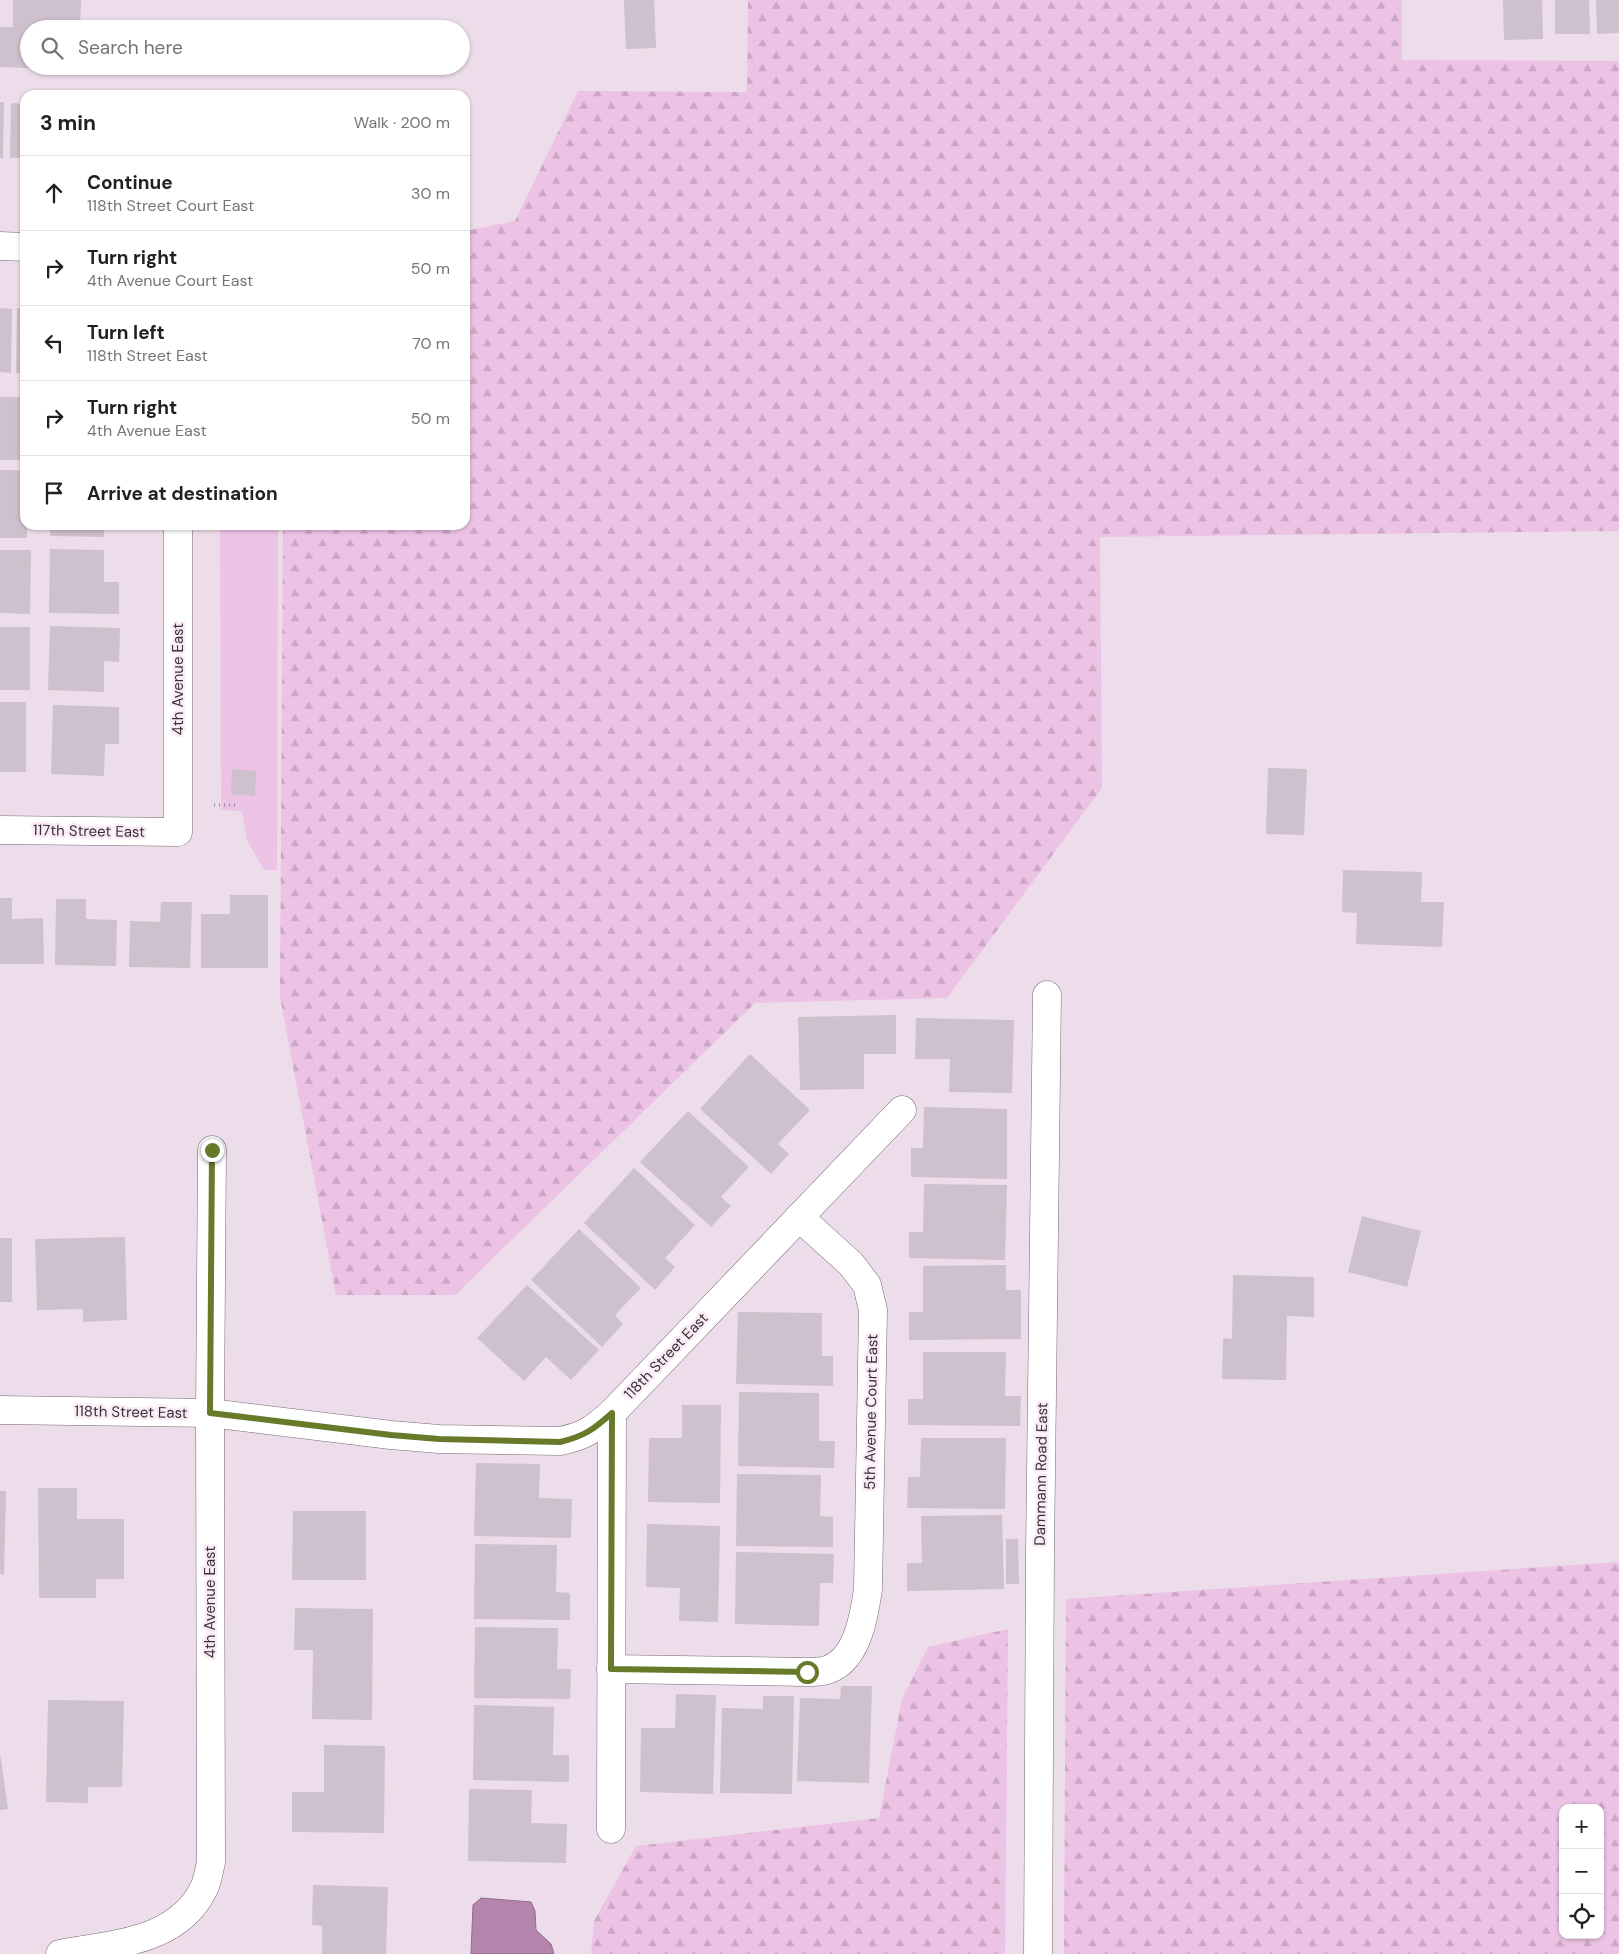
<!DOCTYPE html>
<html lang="en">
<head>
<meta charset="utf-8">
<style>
	:root { --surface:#fff; --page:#f6f6f6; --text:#202124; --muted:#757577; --line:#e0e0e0 }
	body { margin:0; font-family:"DM Sans",sans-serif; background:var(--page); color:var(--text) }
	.controls { position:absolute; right:15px; bottom:15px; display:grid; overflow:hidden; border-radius:10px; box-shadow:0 1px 4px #0004 }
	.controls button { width:45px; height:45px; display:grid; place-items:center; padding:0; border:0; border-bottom:1px solid var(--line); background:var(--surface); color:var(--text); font:25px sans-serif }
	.stop { position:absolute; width:15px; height:15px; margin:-11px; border:4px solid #667a2a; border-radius:50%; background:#fff }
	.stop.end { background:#667a2a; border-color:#fff; box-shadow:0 1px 5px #0008 }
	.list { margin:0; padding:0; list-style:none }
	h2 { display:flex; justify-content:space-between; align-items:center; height:65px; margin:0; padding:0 20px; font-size:21px }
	h2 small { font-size:16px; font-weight:400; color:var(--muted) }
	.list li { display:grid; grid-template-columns:32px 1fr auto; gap:15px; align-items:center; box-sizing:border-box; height:75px; padding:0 20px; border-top:1px solid var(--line) }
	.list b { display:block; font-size:19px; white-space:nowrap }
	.list p { margin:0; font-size:16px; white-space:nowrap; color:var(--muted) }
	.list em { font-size:16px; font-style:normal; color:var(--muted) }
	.icon { flex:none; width:28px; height:28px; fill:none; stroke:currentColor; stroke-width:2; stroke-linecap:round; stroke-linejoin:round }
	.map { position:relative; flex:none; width:1619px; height:1954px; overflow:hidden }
	.search { position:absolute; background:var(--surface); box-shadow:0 1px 4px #0004; left:20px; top:20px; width:450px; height:55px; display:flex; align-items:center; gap:12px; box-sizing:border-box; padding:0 18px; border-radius:28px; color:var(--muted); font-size:19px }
	.panel { position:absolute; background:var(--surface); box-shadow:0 1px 4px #0004; left:20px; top:90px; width:450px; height:440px; border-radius:15px }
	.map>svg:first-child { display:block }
	.forest { fill:url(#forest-firs); fill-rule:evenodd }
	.park { fill:#ecc2e5 }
	.water { fill:#b584ad; stroke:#906c8a }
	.building { fill:#cec0cc }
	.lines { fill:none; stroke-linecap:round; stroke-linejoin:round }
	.minor-casing { stroke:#766873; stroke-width:29 }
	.path { stroke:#968b94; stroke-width:3; stroke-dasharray:1 4; stroke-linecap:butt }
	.minor { stroke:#fff; stroke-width:28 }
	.route { stroke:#667a2a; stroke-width:6 }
	.labels { text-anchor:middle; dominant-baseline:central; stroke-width:5; stroke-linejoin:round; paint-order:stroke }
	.street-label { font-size:15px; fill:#383337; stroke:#faebf7 }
</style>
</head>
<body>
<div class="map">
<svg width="1619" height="1954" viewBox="0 0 1619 1954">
	<defs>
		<pattern id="forest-firs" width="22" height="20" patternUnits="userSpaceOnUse" patternTransform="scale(1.25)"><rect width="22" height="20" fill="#ecc2e5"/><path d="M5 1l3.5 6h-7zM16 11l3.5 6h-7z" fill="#cba7c5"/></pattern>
	</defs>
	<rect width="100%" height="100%" fill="#edddea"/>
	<g class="forest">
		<polygon points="748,0 1402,0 1402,60 1619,61 1619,531 1100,537 1102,788 947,998 755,1003 455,1295 336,1295 280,997 283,525 465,525 465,231 515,221 578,91 747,92"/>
		<path d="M1619 1562V1954H1064L1066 1599ZM1563 1808H1600V1935H1563Z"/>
		<polygon points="1008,1629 1005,1954 591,1954 594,1921 636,1846 879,1818 902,1699 928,1647"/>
	</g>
	<polygon class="park" points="220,525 278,525 277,870 265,870 262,867 247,840 242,811 221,810"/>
	<polygon class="water" points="481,1898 531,1902 535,1911 536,1930 551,1944 554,1954 471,1954 473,1905"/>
	<g class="building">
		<polygon points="13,0 81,0 80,29 29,29 29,68 0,67 0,27 13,27"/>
		<polygon points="624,0 654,0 656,48 626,49"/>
		<polygon points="1503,0 1542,0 1543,39 1504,40"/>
		<polygon points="1555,0 1589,0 1590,34 1555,34"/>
		<polygon points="1596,0 1619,0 1619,33 1597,34"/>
		<polygon points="34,66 79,66 79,69 34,68"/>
		<polygon points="0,102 4,102 3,158 0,158"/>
		<polygon points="11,103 25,104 25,158 10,158"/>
		<polygon points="0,308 12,309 11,373 0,372"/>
		<polygon points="17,308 25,308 25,373 16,373"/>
		<rect x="0" y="397" width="25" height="63"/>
		<polygon points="0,470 25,470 25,525 27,525 27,538 0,538"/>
		<polygon points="50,525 104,525 104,537 50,536"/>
		<polygon points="50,549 104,550 104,582 119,582 119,614 49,613"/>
		<polygon points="0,550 31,550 30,614 0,613"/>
		<polygon points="50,626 120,628 119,662 104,661 104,692 48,690"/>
		<rect x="0" y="627" width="30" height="63"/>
		<rect x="0" y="702" width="26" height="70"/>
		<polygon points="53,705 119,707 119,744 105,744 104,776 51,774"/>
		<polygon points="1268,768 1307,769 1304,835 1266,834"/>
		<polygon points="232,769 256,771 255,796 231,794"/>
		<polygon points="1343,870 1422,872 1421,902 1444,902 1442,947 1356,944 1357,913 1342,912"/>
		<polygon points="230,895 268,895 268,968 201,968 201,914 230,914"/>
		<polygon points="0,898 12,898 12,919 43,918 44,964 0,964"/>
		<polygon points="56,899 86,899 86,919 117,920 116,966 55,965"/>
		<polygon points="161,902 192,902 190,968 129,967 130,921 160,922"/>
		<polygon points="896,1015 896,1054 864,1054 864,1089 800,1090 798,1017"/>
		<polygon points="916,1018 1014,1020 1012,1093 949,1092 950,1059 915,1059"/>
		<polygon points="750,1054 810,1110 778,1144 789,1154 771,1174 700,1109"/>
		<polygon points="924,1107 1007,1109 1007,1179 911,1177 911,1148 923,1148"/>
		<polygon points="688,1111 749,1167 721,1197 731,1206 711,1227 640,1162"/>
		<polygon points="634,1168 695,1225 665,1258 675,1267 655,1290 584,1223"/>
		<polygon points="924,1184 1007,1185 1005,1260 909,1258 909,1232 923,1232"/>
		<polygon points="1362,1216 1421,1231 1407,1287 1348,1272"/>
		<polygon points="579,1229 641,1288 615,1315 623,1324 602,1347 531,1280"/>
		<polygon points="125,1237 127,1320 83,1322 83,1309 37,1310 35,1239"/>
		<rect x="0" y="1238" width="12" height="64"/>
		<polygon points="1006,1265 1006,1290 1021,1290 1021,1339 909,1340 909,1312 923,1312 923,1266"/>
		<polygon points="1233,1275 1314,1277 1314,1317 1287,1316 1286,1380 1222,1379 1223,1338 1232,1339"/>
		<polygon points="527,1285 599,1350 571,1380 546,1357 524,1381 477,1338"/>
		<polygon points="738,1312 822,1313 822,1356 833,1356 833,1386 736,1384"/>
		<polygon points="923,1352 1006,1352 1005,1396 1021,1396 1020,1426 908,1425 908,1399 923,1399"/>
		<polygon points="739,1392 819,1393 819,1441 835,1441 834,1468 738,1466"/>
		<polygon points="682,1405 721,1405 720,1503 648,1502 649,1438 682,1438"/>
		<polygon points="921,1438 1006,1438 1005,1509 907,1508 908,1477 920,1477"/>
		<polygon points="476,1463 540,1464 539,1498 572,1499 571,1538 474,1536"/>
		<polygon points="737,1474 821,1475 820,1516 833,1517 833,1547 736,1546"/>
		<polygon points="38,1488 77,1488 77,1519 124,1519 124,1579 96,1579 96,1598 39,1598"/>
		<polygon points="0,1491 6,1491 4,1575 0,1574"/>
		<polygon points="293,1511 366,1511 366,1580 292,1580"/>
		<polygon points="1002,1515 1004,1589 907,1591 907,1563 922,1563 921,1516"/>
		<polygon points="647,1524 720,1526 718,1622 679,1621 680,1588 646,1587"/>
		<polygon points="1006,1539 1018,1539 1019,1584 1006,1584"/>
		<polygon points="475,1544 557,1545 556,1592 570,1593 570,1620 474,1619"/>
		<polygon points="736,1552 834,1554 833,1583 820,1583 819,1626 735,1624"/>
		<polygon points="295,1608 373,1609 372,1720 312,1719 313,1650 294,1650"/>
		<polygon points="475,1627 558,1628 557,1669 571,1669 570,1699 474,1698"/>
		<polygon points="841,1686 872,1686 869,1783 797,1781 800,1698 840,1699"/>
		<polygon points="676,1694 716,1695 713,1794 640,1792 641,1728 675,1728"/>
		<polygon points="763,1696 794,1696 792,1794 720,1793 722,1708 763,1709"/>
		<polygon points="48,1700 124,1701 122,1787 88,1787 88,1803 46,1802"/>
		<polygon points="474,1705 554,1707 553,1755 569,1755 569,1782 473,1780"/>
		<polygon points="324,1745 385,1746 384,1833 292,1832 292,1792 324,1792"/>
		<polygon points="0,1753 8,1809 0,1810"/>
		<polygon points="469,1789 532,1790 531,1823 567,1824 566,1863 468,1861"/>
		<polygon points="313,1885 388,1887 386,1954 322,1954 322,1926 312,1925"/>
	</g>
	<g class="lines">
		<defs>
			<g id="minor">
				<polyline points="0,246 25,247"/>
				<polyline points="0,830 178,832 178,525"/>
				<path d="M0 1410 210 1413 391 1435 439 1439 560 1441C585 1436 594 1429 612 1413L902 1110"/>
				<path d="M611 1669 807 1672C812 1672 818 1672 823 1671 857 1664 864 1617 868 1589L873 1310 867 1285 851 1264 799 1217"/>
				<polyline points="611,1829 612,1413"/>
				<path d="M60 1954C111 1944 178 1943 204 1888 208 1880 209 1870 211 1862L210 1413 212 1150"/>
				<polyline points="1038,1954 1040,1553 1047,995"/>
			</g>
		</defs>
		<use href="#minor" class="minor-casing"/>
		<polyline class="path" points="214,805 238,805"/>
		<use href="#minor" class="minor"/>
	</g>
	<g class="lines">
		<path class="route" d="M212 1150 210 1413 391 1435 439 1439 560 1442C585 1436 594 1429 612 1413L611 1669 807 1672"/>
	</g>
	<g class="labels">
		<g class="street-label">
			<text transform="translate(178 679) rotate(-90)">4th Avenue East</text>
			<text transform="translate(89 831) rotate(1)">117th Street East</text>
			<text transform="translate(666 1356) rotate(-46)">118th Street East</text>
			<text transform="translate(131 1412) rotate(1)">118th Street East</text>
			<text transform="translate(871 1412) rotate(-89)">5th Avenue Court East</text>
			<text transform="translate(1041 1474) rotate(-89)">Dammann Road East</text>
			<text transform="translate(210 1602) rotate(-90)">4th Avenue East</text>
		</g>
	</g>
</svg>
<div class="controls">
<button>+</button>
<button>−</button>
<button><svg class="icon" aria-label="locate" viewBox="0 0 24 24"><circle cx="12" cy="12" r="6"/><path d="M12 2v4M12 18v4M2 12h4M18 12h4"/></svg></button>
</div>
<div class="stop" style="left:807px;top:1672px"></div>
<div class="stop end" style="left:212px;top:1150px"></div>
<div class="search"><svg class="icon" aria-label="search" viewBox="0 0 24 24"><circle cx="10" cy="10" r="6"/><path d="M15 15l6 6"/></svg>Search here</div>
<section class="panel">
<h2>3 min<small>Walk · 200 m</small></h2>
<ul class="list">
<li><svg class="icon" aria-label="ahead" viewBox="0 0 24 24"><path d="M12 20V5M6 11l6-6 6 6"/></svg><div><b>Continue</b><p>118th Street Court East</p></div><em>30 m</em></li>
<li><svg class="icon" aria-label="right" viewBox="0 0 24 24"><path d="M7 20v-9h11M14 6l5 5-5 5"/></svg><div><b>Turn right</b><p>4th Avenue Court East</p></div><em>50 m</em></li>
<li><svg class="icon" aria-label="left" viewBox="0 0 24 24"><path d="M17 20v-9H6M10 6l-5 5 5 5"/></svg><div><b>Turn left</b><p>118th Street East</p></div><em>70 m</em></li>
<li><svg class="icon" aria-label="right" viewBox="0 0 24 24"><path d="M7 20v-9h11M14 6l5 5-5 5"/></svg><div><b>Turn right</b><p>4th Avenue East</p></div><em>50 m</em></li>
<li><svg class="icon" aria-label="arrive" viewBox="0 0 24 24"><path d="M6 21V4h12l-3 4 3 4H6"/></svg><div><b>Arrive at destination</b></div></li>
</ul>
</section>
</div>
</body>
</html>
